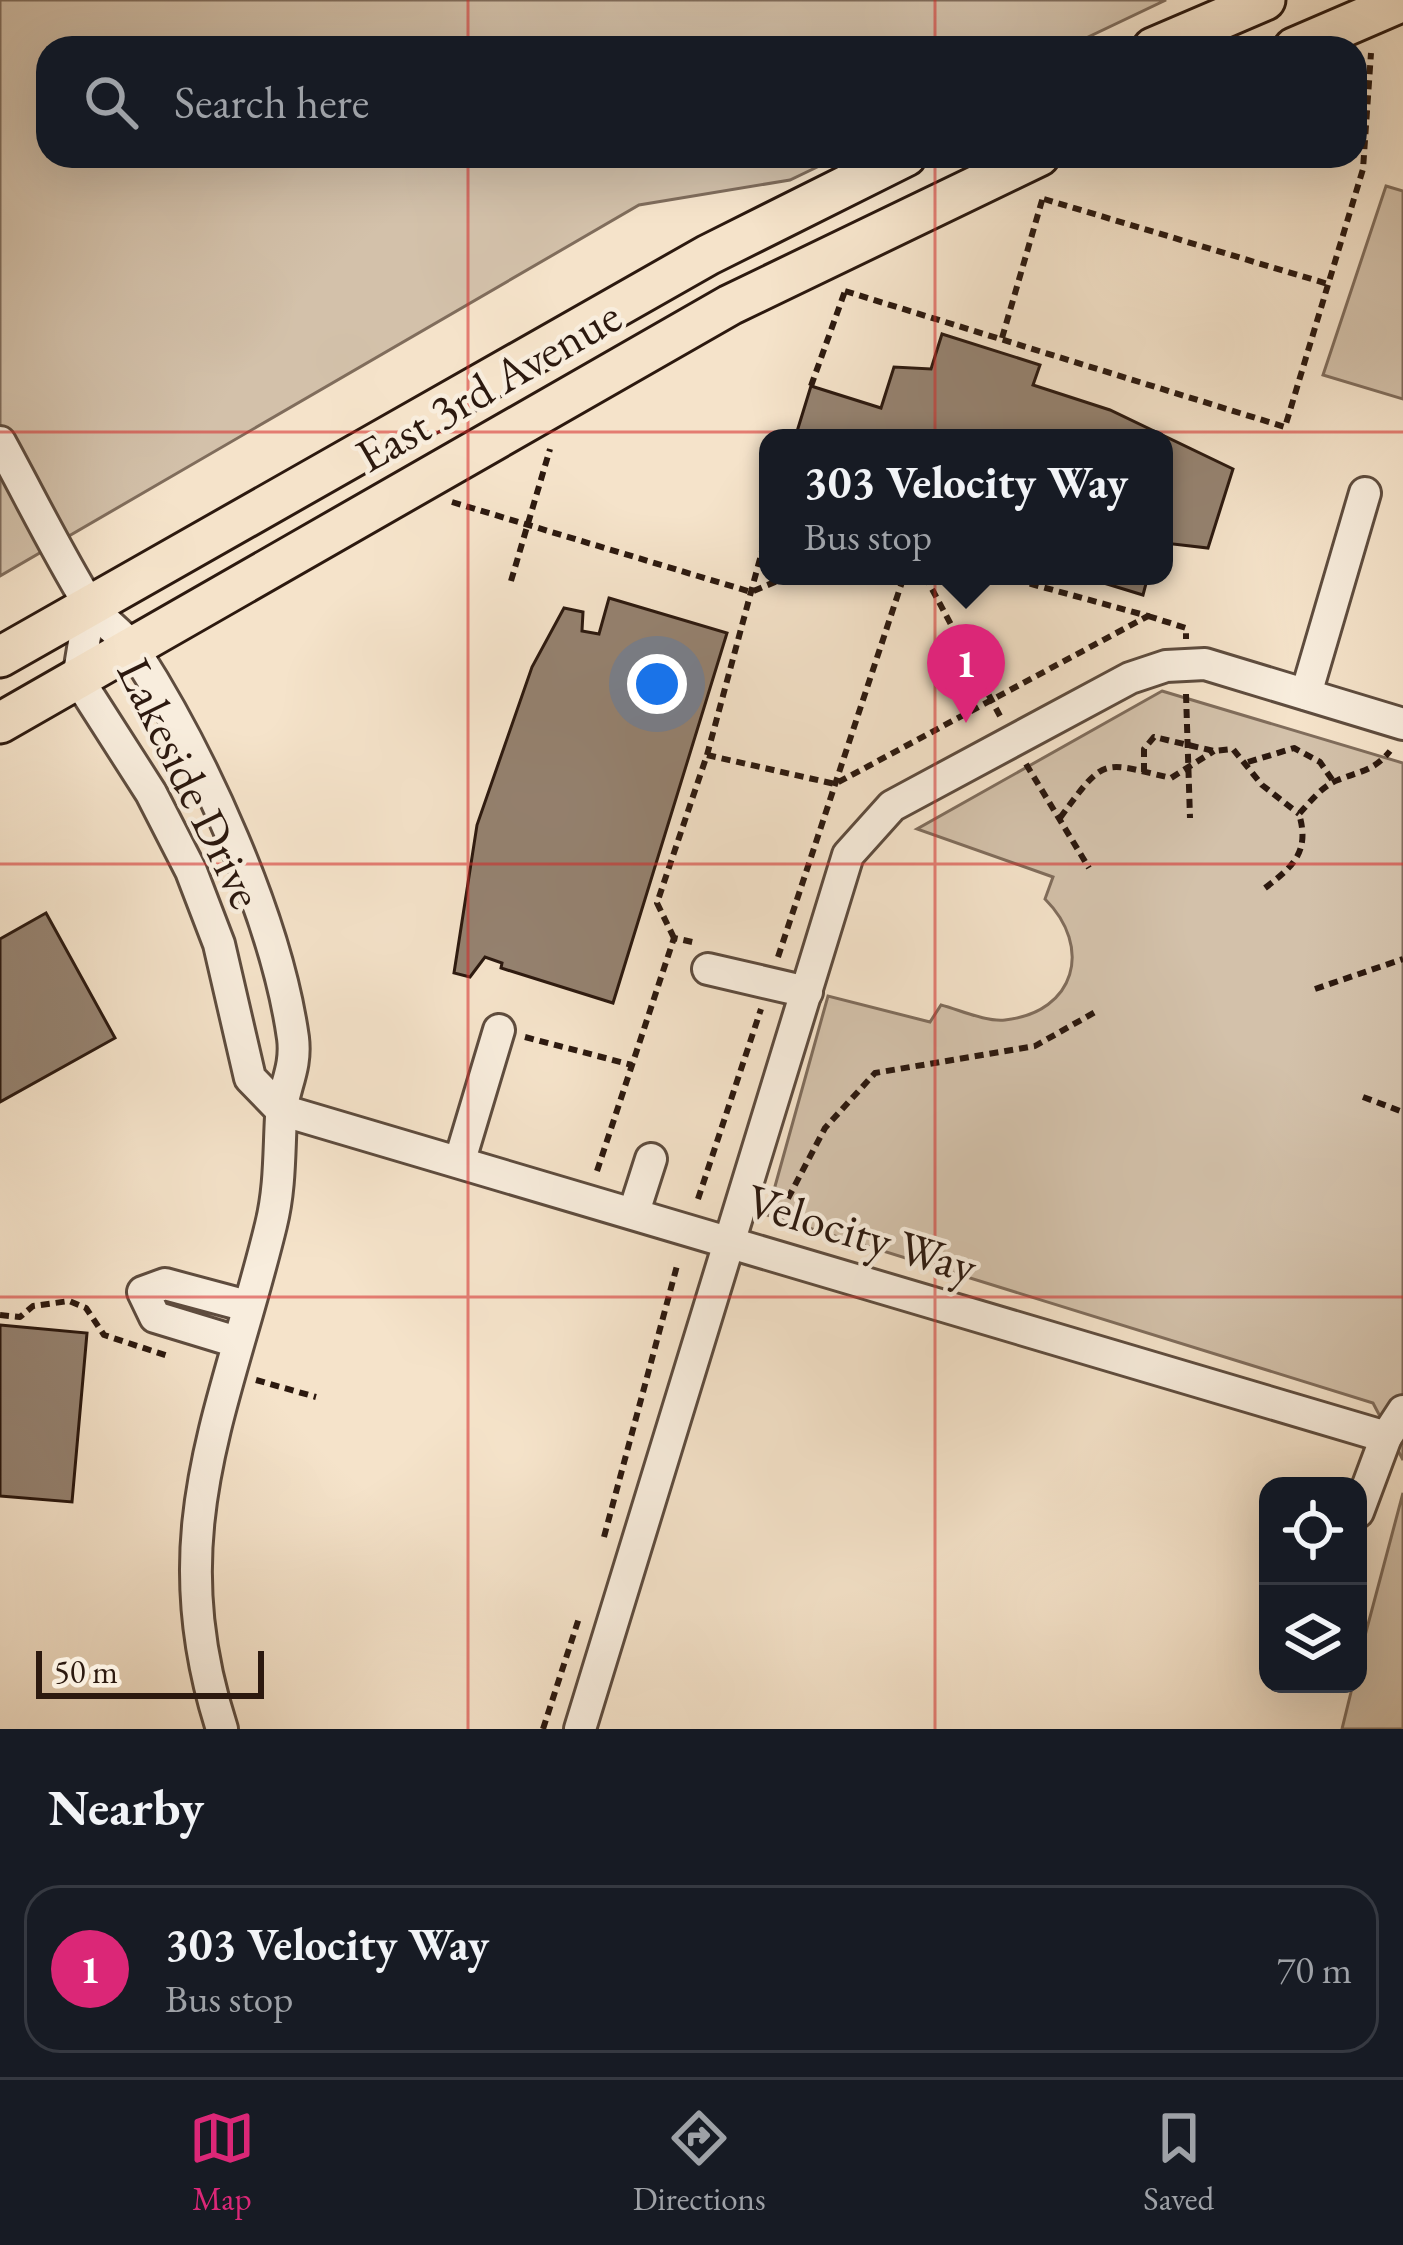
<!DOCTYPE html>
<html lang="en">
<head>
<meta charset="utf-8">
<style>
	:root { --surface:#171b24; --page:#20242c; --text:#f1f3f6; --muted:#9ea1a6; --line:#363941; --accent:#db2777 }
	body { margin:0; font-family:"EB Garamond",serif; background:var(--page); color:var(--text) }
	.controls { position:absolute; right:36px; bottom:36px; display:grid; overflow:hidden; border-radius:24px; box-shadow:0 12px 48px #0002 }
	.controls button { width:108px; height:108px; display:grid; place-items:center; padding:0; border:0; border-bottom:3px solid var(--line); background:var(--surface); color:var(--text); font:60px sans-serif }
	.scale { position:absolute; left:36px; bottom:30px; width:228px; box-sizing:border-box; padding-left:12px; border:6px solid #2c190f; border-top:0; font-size:33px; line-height:42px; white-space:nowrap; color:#2c190f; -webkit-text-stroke:9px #f8eddd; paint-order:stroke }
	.you { position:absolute; left:657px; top:684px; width:42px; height:42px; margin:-30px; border:9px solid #fff; border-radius:50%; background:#1a73e8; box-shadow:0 0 0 18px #1a73e833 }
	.badge { display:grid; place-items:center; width:78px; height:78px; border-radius:50%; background:var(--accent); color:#fff; font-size:39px; font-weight:700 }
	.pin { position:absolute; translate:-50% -99px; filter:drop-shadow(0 3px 6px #0008) }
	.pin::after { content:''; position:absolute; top:63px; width:42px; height:36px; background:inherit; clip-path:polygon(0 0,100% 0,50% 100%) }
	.popup { position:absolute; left:759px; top:429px; width:414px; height:156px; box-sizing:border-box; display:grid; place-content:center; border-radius:24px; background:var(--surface); filter:drop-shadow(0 3px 9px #0005); font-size:39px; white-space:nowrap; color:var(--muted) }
	.popup b { font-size:45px; color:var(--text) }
	.popup::after { content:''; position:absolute; left:50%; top:100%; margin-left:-24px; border:24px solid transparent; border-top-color:var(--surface) }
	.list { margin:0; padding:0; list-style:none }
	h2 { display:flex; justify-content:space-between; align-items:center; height:156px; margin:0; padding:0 48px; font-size:51px }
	h2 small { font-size:39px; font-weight:400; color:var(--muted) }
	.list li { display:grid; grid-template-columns:78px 1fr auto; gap:36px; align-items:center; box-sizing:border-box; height:168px; margin:0 24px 24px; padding:0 24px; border:3px solid var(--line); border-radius:36px }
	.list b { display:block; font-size:45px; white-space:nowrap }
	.list p { margin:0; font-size:39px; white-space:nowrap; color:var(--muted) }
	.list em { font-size:39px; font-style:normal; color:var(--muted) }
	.icon { flex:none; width:66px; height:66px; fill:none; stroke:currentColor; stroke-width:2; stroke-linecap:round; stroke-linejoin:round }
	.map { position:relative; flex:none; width:1403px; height:1729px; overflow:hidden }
	.search { position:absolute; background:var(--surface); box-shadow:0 12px 48px #0002; left:36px; right:36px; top:36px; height:132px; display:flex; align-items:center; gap:30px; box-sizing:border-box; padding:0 42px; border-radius:36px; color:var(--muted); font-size:45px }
	.sheet { height:348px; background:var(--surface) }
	nav { display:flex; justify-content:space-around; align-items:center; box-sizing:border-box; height:168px; border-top:3px solid var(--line); background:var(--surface); font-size:33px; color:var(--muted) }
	nav a { display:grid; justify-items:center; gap:6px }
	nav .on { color:var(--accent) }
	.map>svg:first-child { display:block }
	.green { fill:#d3c1aa; stroke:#806d5c; stroke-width:3 }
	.building { fill:#958270; stroke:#2c190f; stroke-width:3 }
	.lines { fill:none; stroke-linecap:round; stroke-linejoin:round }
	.minor-casing { stroke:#5e4c3e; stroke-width:36 }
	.major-casing { stroke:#2c190f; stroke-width:45 }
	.path { stroke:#2c190f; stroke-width:6; stroke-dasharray:9 6; stroke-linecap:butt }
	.minor { stroke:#f8eddd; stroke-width:30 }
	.major { stroke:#f5e3ca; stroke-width:39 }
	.grid { fill:none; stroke:#d62828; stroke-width:3; stroke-opacity:0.55 }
	.labels { text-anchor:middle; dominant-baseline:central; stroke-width:9; stroke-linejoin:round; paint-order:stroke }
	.street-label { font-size:48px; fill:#2c190f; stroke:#f8eddd }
</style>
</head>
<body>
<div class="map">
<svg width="1403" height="1729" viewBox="0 0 1403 1729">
	<rect width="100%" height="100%" fill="#f5e3ca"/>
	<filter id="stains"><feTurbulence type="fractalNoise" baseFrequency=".00167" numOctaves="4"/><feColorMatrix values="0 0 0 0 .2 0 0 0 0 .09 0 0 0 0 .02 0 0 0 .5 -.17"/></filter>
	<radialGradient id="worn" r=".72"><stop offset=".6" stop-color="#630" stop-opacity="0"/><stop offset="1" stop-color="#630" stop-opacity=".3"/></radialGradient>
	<g class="green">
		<polygon points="0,0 1166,0 1065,48 48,48 48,156 840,156 790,180 639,205 0,576"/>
		<polygon points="1386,186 1403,191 1403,399 1323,375"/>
		<path d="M1162 691 1403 763V1460L1373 1403 767 1215 828 996 930 1022 941 1005C960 1010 986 1022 1005 1020 1076 1012 1093 947 1045 899L1053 877 917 829Z"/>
		<polygon points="1403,1493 1403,1729 1342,1729 1353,1684 1358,1684 1358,1662"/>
	</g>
	<g class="building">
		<polygon points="942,334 1040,365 1033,385 1110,410 1233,469 1208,548 1164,543 1164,438 795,438 811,386 881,408 894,367 931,369"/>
		<polygon points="1081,576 1148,576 1143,595"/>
		<polygon points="609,598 727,633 613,1003 501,968 502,963 485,957 470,977 454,973 477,825 532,667 564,608 583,612 582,631 599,634"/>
		<polygon points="46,913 115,1038 0,1102 0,939"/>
		<polygon points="0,1325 87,1333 72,1502 0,1496"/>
	</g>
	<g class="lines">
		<defs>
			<g id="minor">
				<path d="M0 442C29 495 56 550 87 601 100 621 123 633 136 653 202 756 276 917 293 1038 297 1070 282 1089 281 1117 279 1153 280 1189 271 1225 226 1410 158 1532 222 1729"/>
				<polyline points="90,606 78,679 151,793 191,871 219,944 250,1078 281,1110"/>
				<polyline points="1306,694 1365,493"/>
				<polyline points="708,969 807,992"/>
				<polyline points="281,1110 1386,1437 1403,1411"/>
				<polyline points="460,1160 499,1030"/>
				<polyline points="634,1212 651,1159"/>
				<polyline points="237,1342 155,1317 143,1292 165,1284 247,1306"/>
				<polyline points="1358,1512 1386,1437"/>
				<polyline points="580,1729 848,855 892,806 1130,678 1166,666 1205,664 1403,724"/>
			</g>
			<g id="major">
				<polyline points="1153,48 1265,0"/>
				<polyline points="1294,48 1403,1"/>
				<polyline points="0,657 708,255 906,156"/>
				<polyline points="0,723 730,305 1039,156"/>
			</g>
		</defs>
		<use href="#minor" class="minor-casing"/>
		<use href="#major" class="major-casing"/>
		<g class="path">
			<polyline points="1044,199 1328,284"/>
			<polyline points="845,291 1285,427 1363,169 1371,53"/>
			<polyline points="1002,338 1043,197"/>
			<polyline points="811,386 845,291"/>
			<polyline points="452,502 751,592 789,576"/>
			<polyline points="925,576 1000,716"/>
			<polyline points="511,581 550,449"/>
			<polyline points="1148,616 1186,628 1186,639"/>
			<polyline points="1186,694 1190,818"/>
			<polyline points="707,755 835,784 1148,616 1002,576"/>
			<polyline points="1248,762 1294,748 1320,762 1333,781"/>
			<polyline points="1026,764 1089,868"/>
			<polyline points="1144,772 1144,749 1154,737 1214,751 1233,749 1262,785 1299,814"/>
			<path d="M1060 818C1106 755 1101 762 1171 778L1214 751"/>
			<path d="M1265 888C1294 866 1310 851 1299 814 1310 802 1322 786 1338 780 1360 771 1374 771 1390 751"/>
			<polyline points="674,938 657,903 707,755 768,529"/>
			<polyline points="778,957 904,576"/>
			<polyline points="1315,989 1403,959"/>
			<polyline points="525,1037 632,1065"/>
			<polyline points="1363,1097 1403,1112"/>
			<polyline points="597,1171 674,938 697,943"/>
			<polyline points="698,1199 761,1009"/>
			<polyline points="774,1225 825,1128 875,1073 1035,1046 1097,1011"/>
			<polyline points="0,1315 20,1317 33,1306 69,1301 86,1308 104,1335 168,1356"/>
			<polyline points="256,1380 316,1397"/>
			<polyline points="604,1537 678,1262"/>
			<polyline points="543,1729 579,1618"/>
		</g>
		<use href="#minor" class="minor"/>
		<use href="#major" class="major"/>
	</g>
	<path class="grid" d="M468 0V48M935 0V48M468 156V1729M935 156V1729M0 432H1403M0 864H1403M0 1297H1403"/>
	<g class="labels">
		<g class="street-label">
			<text transform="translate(488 385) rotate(-30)">East 3rd Avenue</text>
			<text transform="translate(191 783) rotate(64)">Lakeside Drive</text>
			<text transform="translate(862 1233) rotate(17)">Velocity Way</text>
		</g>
	</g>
	<rect width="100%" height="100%" filter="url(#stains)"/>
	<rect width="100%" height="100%" fill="url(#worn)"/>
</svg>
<div class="controls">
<button><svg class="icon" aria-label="locate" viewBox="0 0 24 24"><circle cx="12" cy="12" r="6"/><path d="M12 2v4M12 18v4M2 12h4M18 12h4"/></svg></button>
<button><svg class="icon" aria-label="layers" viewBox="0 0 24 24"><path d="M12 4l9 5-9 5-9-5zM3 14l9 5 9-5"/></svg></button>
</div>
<div class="scale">50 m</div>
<div class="you"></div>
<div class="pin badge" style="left:966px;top:723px">1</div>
<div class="popup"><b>303 Velocity Way</b>Bus stop</div>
<div class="search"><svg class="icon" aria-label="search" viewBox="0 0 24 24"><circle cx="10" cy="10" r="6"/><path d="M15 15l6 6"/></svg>Search here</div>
</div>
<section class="sheet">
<h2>Nearby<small></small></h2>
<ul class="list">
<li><span class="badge">1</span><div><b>303 Velocity Way</b><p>Bus stop</p></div><em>70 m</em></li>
</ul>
</section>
<nav>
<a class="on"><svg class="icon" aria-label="map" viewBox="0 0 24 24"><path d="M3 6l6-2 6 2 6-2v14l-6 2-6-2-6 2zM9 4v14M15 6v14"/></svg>Map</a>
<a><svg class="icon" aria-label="directions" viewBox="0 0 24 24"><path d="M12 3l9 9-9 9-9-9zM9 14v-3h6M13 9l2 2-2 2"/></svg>Directions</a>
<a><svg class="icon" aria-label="saved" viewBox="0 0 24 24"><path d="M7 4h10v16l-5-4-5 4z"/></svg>Saved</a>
</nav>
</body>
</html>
